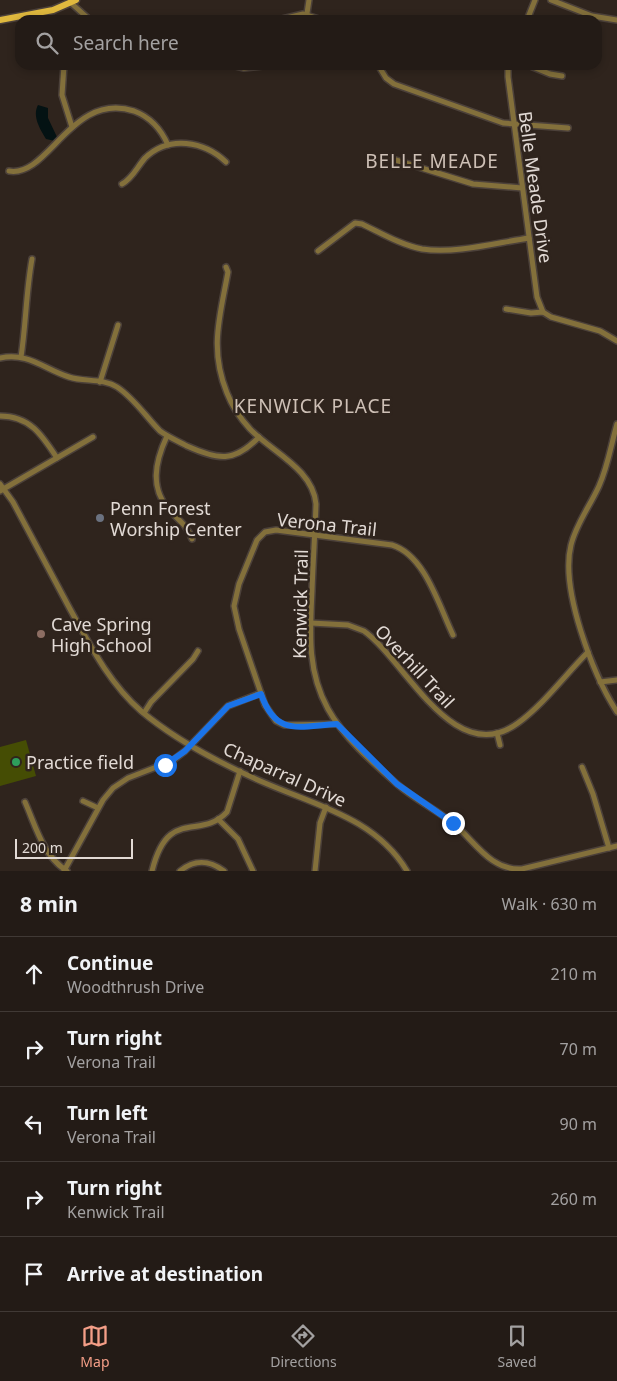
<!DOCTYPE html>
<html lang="en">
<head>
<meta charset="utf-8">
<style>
	:root { --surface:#231b16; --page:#2f2823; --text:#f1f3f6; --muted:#a3a1a1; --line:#403935; --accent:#f49e87 }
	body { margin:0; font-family:"Noto Sans",sans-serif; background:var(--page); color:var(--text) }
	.scale { position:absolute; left:15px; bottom:12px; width:118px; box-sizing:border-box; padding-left:5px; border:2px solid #e2dad5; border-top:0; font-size:14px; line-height:18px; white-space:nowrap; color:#e2dad5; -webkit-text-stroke:4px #2f241d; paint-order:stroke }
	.stop { position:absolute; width:15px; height:15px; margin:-11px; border:4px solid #1a73e8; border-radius:50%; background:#fff }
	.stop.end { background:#1a73e8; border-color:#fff; box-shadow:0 1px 5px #0008 }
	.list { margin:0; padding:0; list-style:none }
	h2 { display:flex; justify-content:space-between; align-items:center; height:65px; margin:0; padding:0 20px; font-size:21px }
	h2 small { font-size:16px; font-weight:400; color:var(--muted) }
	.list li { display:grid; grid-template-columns:32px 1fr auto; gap:15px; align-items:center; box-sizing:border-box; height:75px; padding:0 20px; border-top:1px solid var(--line) }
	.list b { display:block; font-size:19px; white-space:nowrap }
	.list p { margin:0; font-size:16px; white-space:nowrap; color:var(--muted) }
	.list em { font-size:16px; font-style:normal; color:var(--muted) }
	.icon { flex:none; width:28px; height:28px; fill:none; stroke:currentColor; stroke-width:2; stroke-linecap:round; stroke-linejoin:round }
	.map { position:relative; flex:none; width:617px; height:871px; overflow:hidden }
	.search { position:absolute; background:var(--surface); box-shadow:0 2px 8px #0003; left:15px; right:15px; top:15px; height:55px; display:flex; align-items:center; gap:12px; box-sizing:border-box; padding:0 18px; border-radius:15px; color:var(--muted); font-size:19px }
	.sheet { height:440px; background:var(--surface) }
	nav { display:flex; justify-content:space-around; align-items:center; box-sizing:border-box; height:70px; border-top:1px solid var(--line); background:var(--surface); font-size:14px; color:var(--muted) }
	nav a { display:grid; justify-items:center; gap:2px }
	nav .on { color:var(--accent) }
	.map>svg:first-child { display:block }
	.green { fill:#454d04 }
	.water { fill:#041213 }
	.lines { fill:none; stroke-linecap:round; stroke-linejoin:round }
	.minor-casing { stroke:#4c413a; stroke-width:8 }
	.major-casing { stroke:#4c413a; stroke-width:9 }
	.minor { stroke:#83703b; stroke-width:5 }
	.major { stroke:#e0b93e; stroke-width:6 }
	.route { stroke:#1a73e8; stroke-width:6 }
	.worship-dot { fill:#6b7280; stroke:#2f241d; stroke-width:2 }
	.education-dot { fill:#8d6e63; stroke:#2f241d; stroke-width:2 }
	.leisure-dot { fill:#2e9e5b; stroke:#2f241d; stroke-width:2 }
	.labels { text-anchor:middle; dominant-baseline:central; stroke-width:5; stroke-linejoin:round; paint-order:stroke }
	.street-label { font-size:18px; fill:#e2dad5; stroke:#2f241d }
	.poi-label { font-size:18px; fill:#e2dad5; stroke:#2f241d; text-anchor:start }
	.neighbourhood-label { font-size:19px; letter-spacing:1px; fill:#cec0b6; stroke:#2f241d }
</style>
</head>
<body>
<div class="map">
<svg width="617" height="871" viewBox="0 0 617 871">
	<rect width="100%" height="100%" fill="#2f241d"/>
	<polygon class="green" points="26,740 36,776 0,786 0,747"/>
	<path class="water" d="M38 105 48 108V118L57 137 55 141 46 139C40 129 32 116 38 105Z"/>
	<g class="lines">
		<defs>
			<g id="minor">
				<polyline points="551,0 592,16 617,20"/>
				<polyline points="71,3 90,20"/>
				<polyline points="278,20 303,14 322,20"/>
				<polyline points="306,20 309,0"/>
				<polyline points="527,20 535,0"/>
				<polyline points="64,65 62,95 72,127"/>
				<polyline points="232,65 244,68 271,65"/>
				<polyline points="378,65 386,78 394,84 503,123 568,128"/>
				<polyline points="508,65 508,77 537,297 543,312"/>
				<polyline points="528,65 550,74 562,76"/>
				<polyline points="386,157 473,184 522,188"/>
				<path d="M9 171C49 178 71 91 134 111 150 117 161 129 168 145"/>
				<path d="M122 184C133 178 137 167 145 158 169 135 204 141 226 162"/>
				<path d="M318 251 355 223 362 224C381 233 401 245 422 249 456 254 495 243 529 238"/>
				<path d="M226 267 228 272C220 316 209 349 227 393 232 406 240 418 250 429 272 452 313 469 316 504 315 533 313 562 312 591 310 633 307 671 328 709 344 738 373 763 397 784 414 799 435 809 453 823 474 840 490 871 522 869L617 846"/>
				<polyline points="506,309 531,313 543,312 551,317 600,331 617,341"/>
				<path d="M21 357C26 324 26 292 32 259"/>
				<path d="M0 358C28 352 44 369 69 377 84 382 103 378 117 387 134 398 146 417 160 431 168 437 178 441 187 446 218 460 234 463 259 437"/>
				<polyline points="100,382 118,325"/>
				<path d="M0 416C30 416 42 435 57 458"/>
				<path d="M617 424C611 445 608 466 599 486 590 506 576 524 571 545 560 589 593 675 617 712"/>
				<path d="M167 436C155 462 149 489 171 512 180 521 188 527 192 539"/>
				<path d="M0 484 13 502C32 537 51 573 70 609 90 645 109 683 141 711 178 742 221 764 265 783 318 806 376 819 407 871"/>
				<polyline points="0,491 93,437"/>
				<path d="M311 623 348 625 364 631C406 661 454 770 518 723 544 704 565 675 588 652"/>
				<polyline points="600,682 617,680"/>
				<polyline points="144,713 151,702 193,659 198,651"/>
				<path d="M337 724 284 725 276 721 265 705 239 629 234 606 239 584 257 540 265 532 276 530 392 545C425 555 439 606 453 635"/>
				<polyline points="497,733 500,745"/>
				<polyline points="582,767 593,794 609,848"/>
				<polyline points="83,801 98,808"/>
				<path d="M25 802C36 827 43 856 67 871"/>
				<polyline points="218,819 238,839 253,871"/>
				<polyline points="64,871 103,800 113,788 128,778 172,761 185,751 228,706 261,693"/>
				<path d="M152 871C168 806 200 841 227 812L240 771"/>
				<path d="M180 871C195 859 209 860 224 871"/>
				<polyline points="315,871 320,823 326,807"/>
			</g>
			<polyline id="major" points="0,20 53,10 76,0"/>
		</defs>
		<use href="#minor" class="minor-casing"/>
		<use href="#major" class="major-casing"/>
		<use href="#minor" class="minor"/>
		<use href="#major" class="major"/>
	</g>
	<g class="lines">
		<path class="route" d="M165 765 185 751 228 706 261 694C276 737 299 726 337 724L397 784 453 823"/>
	</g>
	<circle class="worship-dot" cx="100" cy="518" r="5"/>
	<circle class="education-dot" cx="41" cy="634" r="5"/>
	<circle class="leisure-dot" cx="16" cy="762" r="5"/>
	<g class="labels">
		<g class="street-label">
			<text transform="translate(536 187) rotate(82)">Belle Meade Drive</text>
			<text transform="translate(327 524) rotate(6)">Verona Trail</text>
			<text transform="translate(300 604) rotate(-89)">Kenwick Trail</text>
			<text transform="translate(415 666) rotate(47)">Overhill Trail</text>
			<text transform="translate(285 774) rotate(24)">Chaparral Drive</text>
		</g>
		<g class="poi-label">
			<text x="110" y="508">Penn Forest<tspan x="110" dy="21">Worship Center</tspan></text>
			<text x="51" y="624">Cave Spring<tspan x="51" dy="21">High School</tspan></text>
			<text x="26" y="762">Practice field</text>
		</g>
		<g class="neighbourhood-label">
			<text x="432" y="161">BELLE MEADE</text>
			<text x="313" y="406">KENWICK PLACE</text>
		</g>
	</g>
</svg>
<div class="scale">200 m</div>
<div class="stop" style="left:165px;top:765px"></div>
<div class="stop end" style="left:453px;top:823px"></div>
<div class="search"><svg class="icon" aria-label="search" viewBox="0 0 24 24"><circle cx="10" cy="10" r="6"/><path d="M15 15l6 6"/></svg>Search here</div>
</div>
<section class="sheet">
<h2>8 min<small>Walk · 630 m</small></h2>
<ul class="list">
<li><svg class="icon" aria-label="ahead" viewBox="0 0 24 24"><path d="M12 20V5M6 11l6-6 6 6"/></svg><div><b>Continue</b><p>Woodthrush Drive</p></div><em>210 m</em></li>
<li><svg class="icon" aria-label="right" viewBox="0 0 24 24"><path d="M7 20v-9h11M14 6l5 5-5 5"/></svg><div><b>Turn right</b><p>Verona Trail</p></div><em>70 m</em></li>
<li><svg class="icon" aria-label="left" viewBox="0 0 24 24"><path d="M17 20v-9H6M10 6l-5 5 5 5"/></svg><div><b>Turn left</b><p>Verona Trail</p></div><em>90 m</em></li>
<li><svg class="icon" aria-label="right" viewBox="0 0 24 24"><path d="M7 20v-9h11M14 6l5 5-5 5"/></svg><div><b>Turn right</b><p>Kenwick Trail</p></div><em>260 m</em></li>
<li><svg class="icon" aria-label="arrive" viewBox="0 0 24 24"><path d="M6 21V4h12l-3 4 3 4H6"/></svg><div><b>Arrive at destination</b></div></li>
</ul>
</section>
<nav>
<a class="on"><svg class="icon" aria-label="map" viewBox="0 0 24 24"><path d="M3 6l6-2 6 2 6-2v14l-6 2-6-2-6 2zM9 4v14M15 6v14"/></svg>Map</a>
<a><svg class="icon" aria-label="directions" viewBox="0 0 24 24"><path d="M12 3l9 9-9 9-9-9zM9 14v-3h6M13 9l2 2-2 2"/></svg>Directions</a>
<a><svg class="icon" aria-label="saved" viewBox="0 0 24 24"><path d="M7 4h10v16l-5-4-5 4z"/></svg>Saved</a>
</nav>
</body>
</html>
